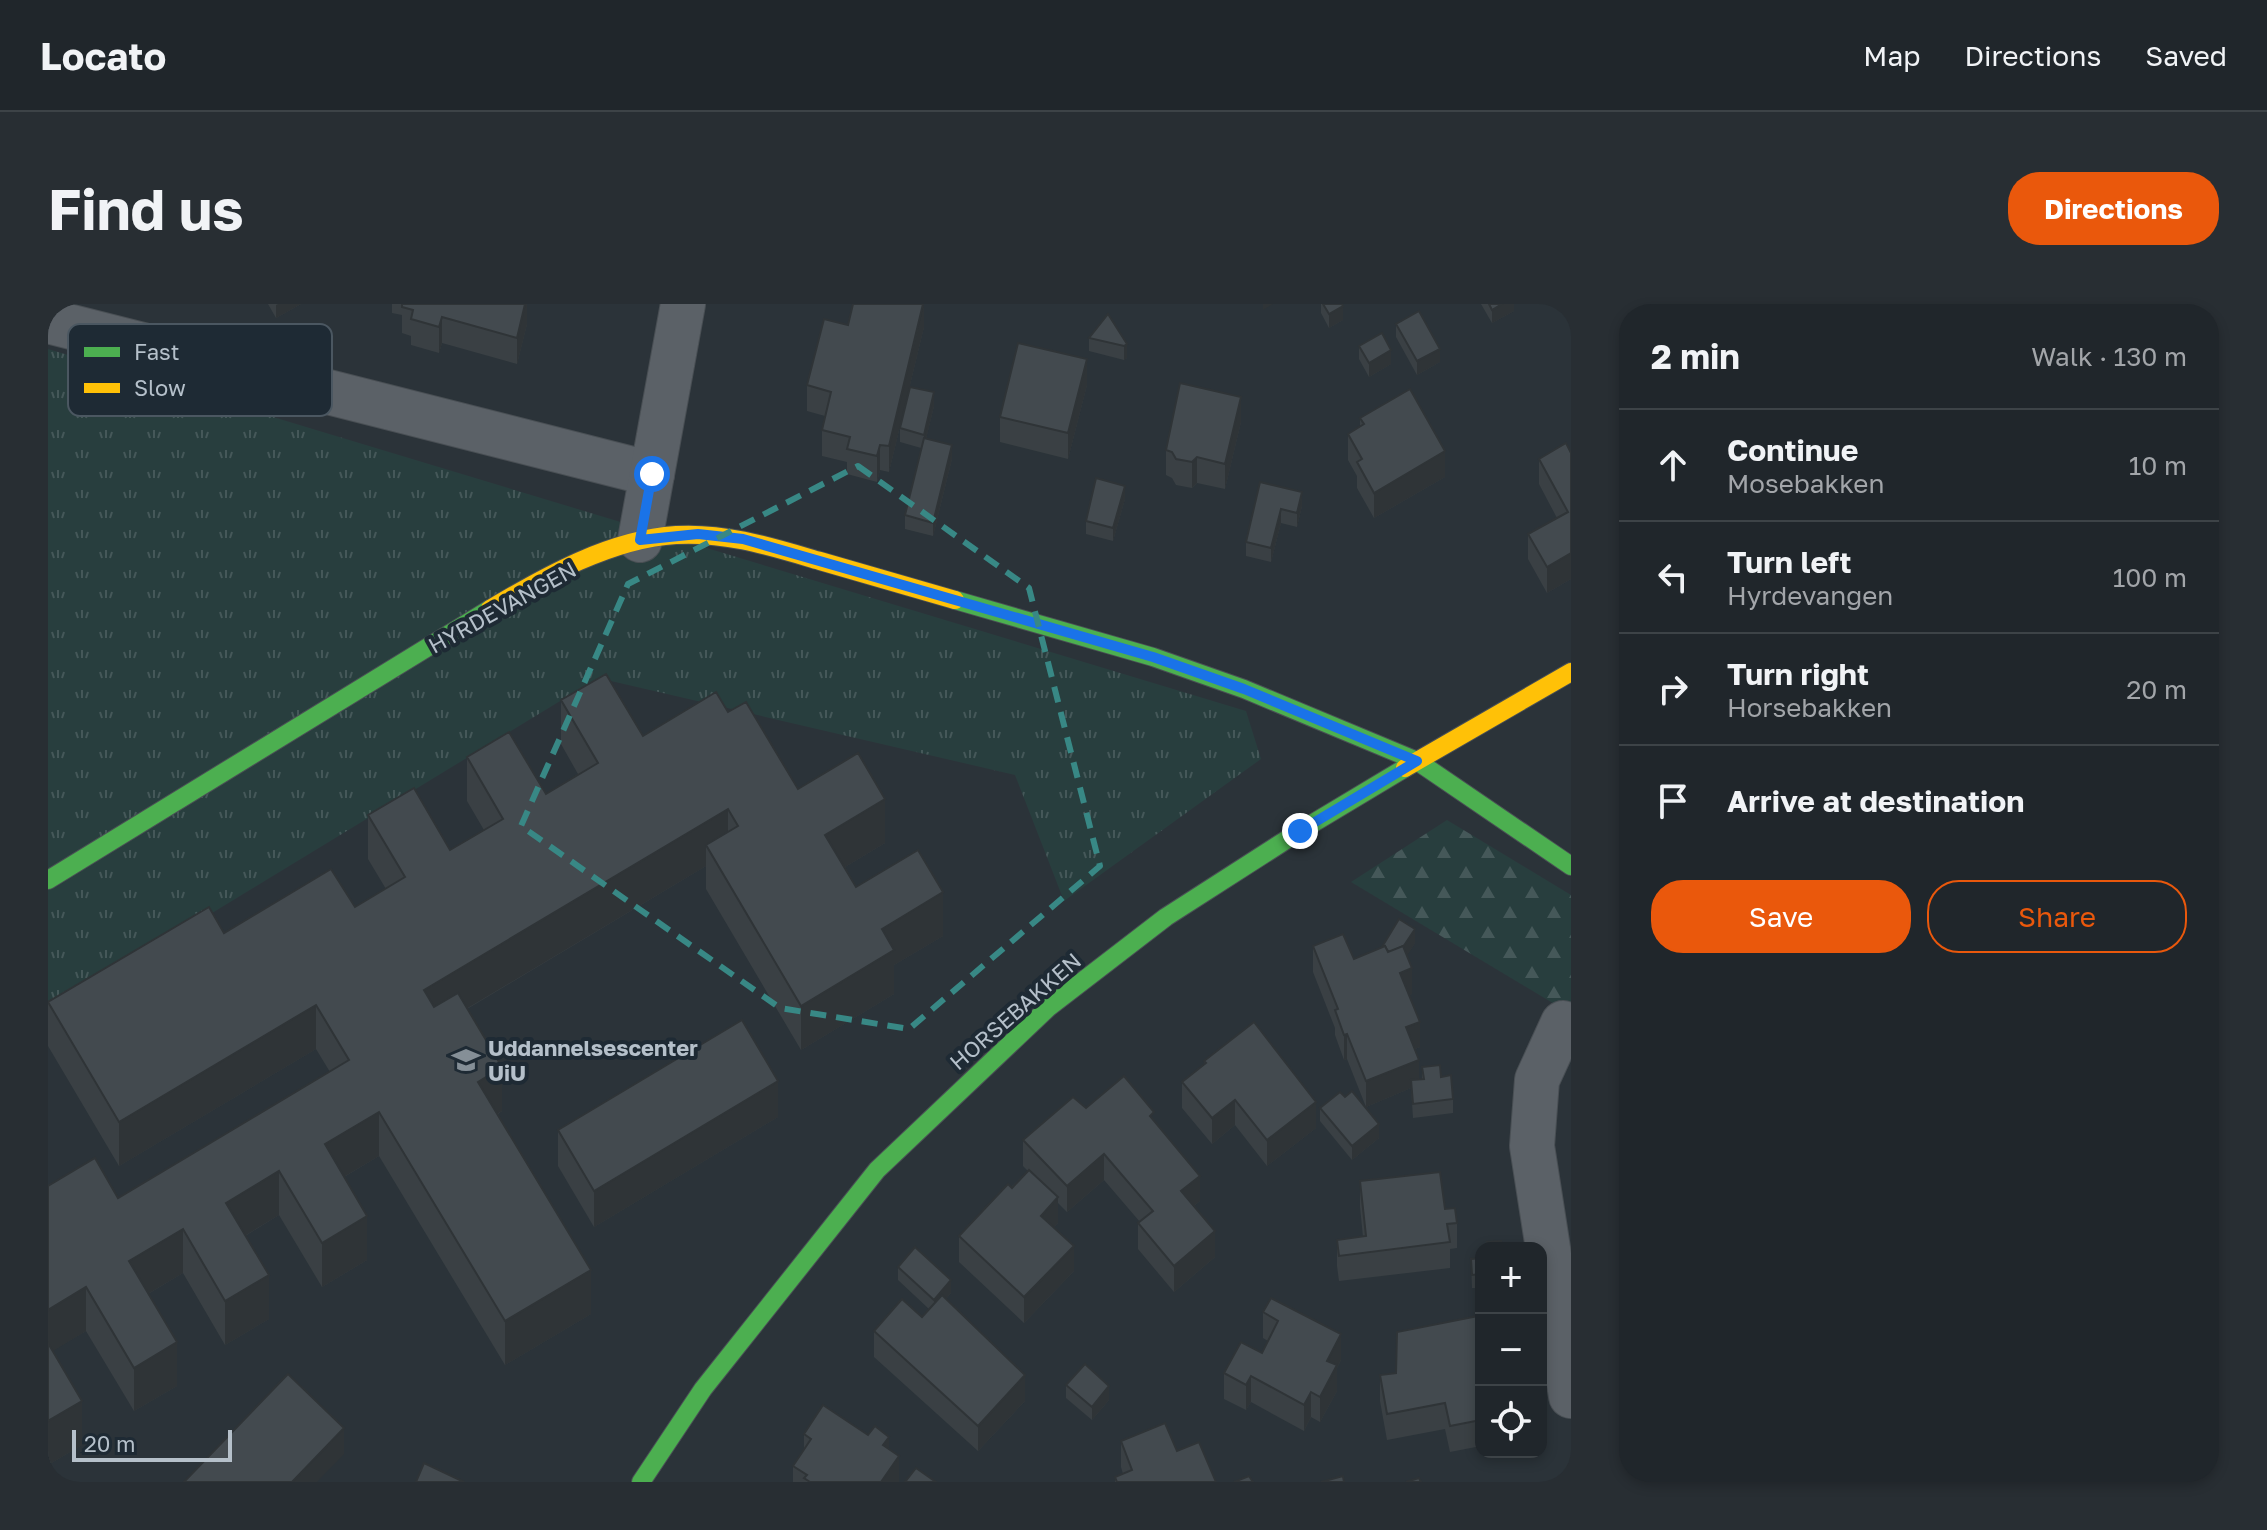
<!DOCTYPE html>
<html lang="en">
<head>
<meta charset="utf-8">
<style>
	:root { --surface:#20262b; --page:#282e33; --text:#f1f3f6; --muted:#a2a5a9; --line:#3d4347; --accent:#ea580c }
	body { margin:0; font-family:"Golos Text",sans-serif; background:var(--page); color:var(--text) }
	.controls { position:absolute; right:24px; bottom:24px; display:grid; overflow:hidden; border-radius:16px; box-shadow:0 4px 12px #0003 }
	.controls button { width:72px; height:72px; display:grid; place-items:center; padding:0; border:0; border-bottom:2px solid var(--line); background:var(--surface); color:var(--text); font:40px sans-serif }
	.scale { position:absolute; left:24px; bottom:20px; width:160px; box-sizing:border-box; padding-left:8px; border:4px solid #b5c0ca; border-top:0; font-size:22px; line-height:28px; white-space:nowrap; color:#b5c0ca; -webkit-text-stroke:6px #1e2a34; paint-order:stroke }
	.stop { position:absolute; width:24px; height:24px; margin:-18px; border:6px solid #1a73e8; border-radius:50%; background:#fff }
	.stop.end { background:#1a73e8; border-color:#fff; box-shadow:0 2px 8px #0008 }
	.list { margin:0; padding:0; list-style:none }
	h2 { display:flex; justify-content:space-between; align-items:center; height:104px; margin:0; padding:0 32px; font-size:34px }
	h2 small { font-size:26px; font-weight:400; color:var(--muted) }
	.list li { display:grid; grid-template-columns:52px 1fr auto; gap:24px; align-items:center; box-sizing:border-box; height:112px; padding:0 32px; border-top:2px solid var(--line) }
	.list b { display:block; font-size:30px; white-space:nowrap }
	.list p { margin:0; font-size:26px; white-space:nowrap; color:var(--muted) }
	.list em { font-size:26px; font-style:normal; color:var(--muted) }
	.actions { display:flex; gap:16px; padding:24px 32px }
	.actions a { flex:1; padding:18px 0; border:2px solid var(--accent); border-radius:32px; text-align:center; font-size:28px; color:var(--accent) }
	.actions .main { background:var(--accent); color:#fff }
	.icon { flex:none; width:44px; height:44px; fill:none; stroke:currentColor; stroke-width:2; stroke-linecap:round; stroke-linejoin:round }
	.map { position:relative; flex:none; width:1523px; height:1178px; overflow:hidden; border-radius:32px }
	header { display:flex; align-items:center; gap:48px; box-sizing:border-box; height:112px; padding:0 40px; background:var(--surface); border-bottom:2px solid var(--line) }
	header strong { font-size:38px }
	nav { display:flex; gap:44px; margin-inline-start:auto; font-size:28px }
	.intro { display:flex; align-items:center; justify-content:space-between; box-sizing:border-box; height:192px; padding:0 48px }
	h1 { margin:0; font-size:56px }
	.button { padding:20px 36px; border-radius:32px; background:var(--accent); color:#fff; font-size:28px; font-weight:700 }
	main { display:flex; gap:48px; padding:0 48px }
	aside { flex:1; background:var(--surface); border-radius:32px; box-shadow:0 4px 12px #0003 }
	.map>svg:first-child { display:block }
	.grass { fill:url(#grass-tufts) }
	.forest { fill:url(#forest-firs) }
	.lines { fill:none; stroke-linecap:round; stroke-linejoin:round }
	.street-casing { stroke:#494f54; stroke-width:46 }
	.fast-casing { stroke:#494f54; stroke-width:20 }
	.slow-casing { stroke:#494f54; stroke-width:20 }
	.street { stroke:#5b6167; stroke-width:44 }
	.fast { stroke:#4caf50; stroke-width:18 }
	.slow { stroke:#ffc107; stroke-width:18 }
	.wall { fill:#3a4044 }
	.shaded-wall { fill:#2f3437 }
	.building { fill:#434a4f; stroke:#2f3437; stroke-width:2 }
	.route { stroke:#1a73e8; stroke-width:10 }
	.marked { fill:none; stroke:#388885; stroke-width:6; stroke-dasharray:16 10; stroke-linejoin:round }
	.labels { text-anchor:middle; dominant-baseline:central; stroke-width:8; stroke-linejoin:round; paint-order:stroke }
	.street-label { font-size:22px; fill:#b5c0ca; stroke:#1e2a34 }
	.poi-label { font-size:22px; font-weight:bold; fill:#b5c0ca; stroke:#1e2a34; text-anchor:start }
	.key { fill:#1e2a34; stroke:#4b5761; stroke-width:2 }
	.key-label { font-size:22px; fill:#b5c0ca }
</style>
</head>
<body>
<header>
<strong>Locato</strong>
<nav><a>Map</a><a>Directions</a><a>Saved</a></nav>
</header>
<div class="intro"><h1>Find us</h1><a class="button">Directions</a></div>
<main>
<div class="map">
<svg width="1523" height="1178" viewBox="0 0 1523 1178">
	<defs>
		<pattern id="grass-tufts" width="24" height="20" patternUnits="userSpaceOnUse" patternTransform="scale(2)"><rect width="24" height="20" fill="#283e3e"/><path d="M3 7l-1-3M5 7V3M7 7l1-3M15 17l-1-3M17 17v-4M19 17l1-3" fill="none" stroke="#455859"/></pattern>
		<pattern id="forest-firs" width="22" height="20" patternUnits="userSpaceOnUse" patternTransform="scale(2)"><rect width="22" height="20" fill="#283e3e"/><path d="M5 1l3.5 6h-7zM16 11l3.5 6h-7z" fill="#455859"/></pattern>
	</defs>
	<rect width="100%" height="100%" fill="#2b3339"/>
	<polygon class="grass" points="0,45 1198,407 1213,455 1016,597 967,471 550,374 0,709"/>
	<polygon class="forest" points="1399,516 1523,591 1523,710 1303,578"/>
	<g class="lines">
		<defs>
			<g id="street">
				<polyline points="0,17 604,170"/>
				<polyline points="592,236 635,0"/>
				<polyline points="1515,719 1489,776 1484,842 1523,1092"/>
			</g>
			<g id="fast">
				<polyline points="907,296 1105,353 1196,385 1369,457 1523,562"/>
				<polyline points="0,576 442,305"/>
				<polyline points="593,1178 655,1085 829,866 1001,703 1118,613 1252,527 1357,464"/>
			</g>
			<g id="slow">
				<path d="M442 305C497 272 563 235 628 231 678 228 724 243 772 257 817 270 862 283 907 296"/>
				<polyline points="1357,464 1523,368"/>
			</g>
		</defs>
		<use href="#street" class="street-casing"/>
		<use href="#fast" class="fast-casing"/>
		<use href="#slow" class="slow-casing"/>
		<use href="#street" class="street"/>
		<use href="#fast" class="fast"/>
		<use href="#slow" class="slow"/>
	</g>
	<g class="wall">
		<polygon points="220,0 253,0 228,14"/>
		<polygon points="344,0 479,0 479,20 469,60 394,39 391,49 363,41 363,32 354,29 354,11 344,9"/>
		<polygon points="1273,0 1294,0 1295,16 1281,24 1273,9"/>
		<polygon points="1433,0 1466,0 1466,7 1444,19"/>
		<polygon points="1348,20 1392,58 1369,71 1348,33"/>
		<polygon points="800,21 876,23 841,168 832,166 829,178 799,170 799,158 774,152 774,126 777,112 759,107 759,81"/>
		<polygon points="1041,34 1079,40 1079,54 1076,56 1041,47"/>
		<polygon points="1311,42 1343,60 1321,73 1311,55"/>
		<polygon points="1039,81 1020,155 952,138 952,113"/>
		<polygon points="886,102 878,135 904,155 885,232 857,225 857,211 873,144 852,138 852,124"/>
		<polygon points="1312,114 1397,173 1326,214 1309,184 1309,172 1300,156 1300,130 1312,123"/>
		<polygon points="1193,118 1177,185 1149,179 1144,184 1128,181 1124,174 1118,171 1118,146"/>
		<polygon points="1523,149 1523,275 1499,289 1480,255 1480,230 1509,214 1491,180 1491,155"/>
		<polygon points="1212,178 1254,202 1249,223 1233,219 1223,258 1198,252 1198,238"/>
		<polygon points="1077,195 1065,237 1038,230 1038,217"/>
		<polygon points="513,396 595,432 680,408 750,485 837,539 797,563 808,583 895,632 846,661 846,690 753,746 658,585 658,562 419,705 454,807 450,810 543,1010 457,1061 331,852 296,873 319,956 274,983 231,911 197,932 221,1015 177,1041 135,969 100,990 129,1082 86,1107 38,1027 4,1047 34,1141 0,1161 0,882 70,894 282,768 268,745 71,862 0,742 0,698 176,629 307,603 338,585 320,555 320,511 402,546 436,526 419,497 419,453 498,490 530,470 513,440"/>
		<polygon points="1367,639 1359,651 1364,690 1361,691 1372,743 1367,745 1371,775 1374,775 1374,763 1393,773 1405,795 1405,809 1365,814 1363,784 1318,803 1299,755 1296,756 1287,731 1287,724 1265,668 1265,642 1306,655"/>
		<polygon points="1156,757 1268,824 1219,862 1187,821 1164,840 1134,804 1134,778 1156,761"/>
		<polygon points="1038,804 1106,817 1152,897 1146,902 1167,953 1126,988 1090,945 1090,919 1092,918 1056,876 1019,908 1010,899 1010,919 1006,923 1026,967 976,1019 911,958 911,932 980,867 975,862 975,836"/>
		<polygon points="1272,804 1331,834 1304,856 1272,817"/>
		<polygon points="730,813 546,923 510,862 510,826"/>
		<polygon points="1312,877 1397,905 1409,919 1409,944 1402,945 1402,964 1291,977 1289,962 1289,936 1315,933 1312,903"/>
		<polygon points="1433,954 1433,984 1424,984 1423,955"/>
		<polygon points="850,963 903,989 898,995 977,1097 930,1147 826,1053 826,1027 874,1013 881,1005 850,976"/>
		<polygon points="1215,1008 1293,1056 1289,1064 1289,1087 1272,1118 1263,1113 1256,1127 1203,1098 1198,1106 1176,1095 1176,1069 1214,1049 1220,1037 1215,1034"/>
		<polygon points="1433,1028 1433,1142 1402,1148 1397,1125 1339,1136 1332,1097 1332,1071 1348,1069"/>
		<polygon points="1018,1081 1061,1096 1044,1116 1018,1094"/>
		<polygon points="756,1130 841,1146 851,1178 745,1178 745,1162 756,1146"/>
		<polygon points="1073,1137 1129,1147 1168,1178 1067,1178 1067,1173 1075,1170 1073,1163"/>
	</g>
	<g class="shaded-wall">
		<polygon points="230,0 253,0 228,14 228,1"/>
		<polygon points="477,0 479,0 479,20 469,60 469,34"/>
		<polygon points="876,0 876,23 841,168 841,142"/>
		<polygon points="1215,0 1225,0 1215,6"/>
		<polygon points="1454,0 1466,0 1466,7 1444,19 1444,6"/>
		<polygon points="1295,2 1295,16 1281,24 1281,10"/>
		<polygon points="394,13 394,39 391,49 391,23"/>
		<polygon points="1079,40 1079,54 1076,56 1076,42"/>
		<polygon points="1392,45 1392,58 1369,71 1369,57"/>
		<polygon points="1343,46 1343,60 1321,73 1321,59"/>
		<polygon points="1039,55 1039,81 1020,155 1020,129"/>
		<polygon points="886,88 886,102 876,144 876,131"/>
		<polygon points="1193,93 1193,118 1177,185 1177,160"/>
		<polygon points="832,141 832,166 829,178 829,152"/>
		<polygon points="904,141 904,155 885,232 885,219"/>
		<polygon points="1397,147 1397,173 1326,214 1326,189"/>
		<polygon points="1149,153 1149,179 1144,184 1144,158"/>
		<polygon points="1077,182 1077,195 1065,237 1065,224"/>
		<polygon points="1254,188 1254,202 1249,223 1249,209"/>
		<polygon points="1233,205 1233,219 1223,258 1223,244"/>
		<polygon points="1523,249 1523,275 1499,289 1499,263"/>
		<polygon points="837,495 837,539 777,575 777,531"/>
		<polygon points="680,505 680,548 658,541 658,562 376,730 376,686"/>
		<polygon points="895,588 895,632 846,661 846,690 753,746 753,702 834,625"/>
		<polygon points="1367,625 1367,639 1350,666 1350,652"/>
		<polygon points="1364,664 1364,690 1352,695 1352,669"/>
		<polygon points="268,701 268,745 71,862 71,818"/>
		<polygon points="1372,718 1372,743 1358,748 1358,723"/>
		<polygon points="1299,730 1299,755 1296,756 1296,731"/>
		<polygon points="1371,756 1371,781 1363,776 1363,784 1318,803 1318,777"/>
		<polygon points="454,763 454,807 430,821 430,778"/>
		<polygon points="730,777 730,813 546,923 546,887"/>
		<polygon points="1187,796 1187,821 1164,840 1164,814"/>
		<polygon points="1268,798 1268,824 1219,862 1219,836"/>
		<polygon points="331,808 331,852 277,884 277,840"/>
		<polygon points="1331,820 1331,834 1304,856 1304,842"/>
		<polygon points="1056,850 1056,876 1019,908 1019,882"/>
		<polygon points="231,867 231,911 178,943 178,899"/>
		<polygon points="1152,872 1152,897 1133,912 1133,887"/>
		<polygon points="1010,893 1010,919 993,937 993,912"/>
		<polygon points="319,912 319,956 274,983 274,939"/>
		<polygon points="135,925 135,969 81,1001 81,957"/>
		<polygon points="1167,927 1167,953 1126,988 1126,962"/>
		<polygon points="1026,942 1026,967 976,1019 976,993"/>
		<polygon points="543,966 543,1010 457,1061 457,1017"/>
		<polygon points="221,971 221,1015 177,1041 177,997"/>
		<polygon points="903,976 903,989 886,1009 886,996"/>
		<polygon points="38,983 38,1027 0,1050 0,1006"/>
		<polygon points="1293,1030 1293,1056 1289,1064 1289,1087 1272,1118 1272,1093 1279,1057"/>
		<polygon points="129,1038 129,1082 86,1107 86,1064"/>
		<polygon points="977,1071 977,1097 930,1147 930,1122"/>
		<polygon points="1203,1072 1203,1098 1198,1106 1198,1081"/>
		<polygon points="1061,1082 1061,1096 1044,1116 1044,1103"/>
		<polygon points="1263,1088 1263,1113 1256,1127 1256,1101"/>
		<polygon points="34,1097 34,1141 0,1161 0,1117"/>
		<polygon points="296,1124 296,1150 269,1178 244,1178"/>
		<polygon points="841,1133 841,1158 835,1141"/>
		<polygon points="851,1152 851,1178 833,1178"/>
	</g>
	<g class="building">
		<polygon points="354,0 477,0 469,34 394,13 391,23 363,15 365,6 354,3"/>
		<polygon points="805,0 875,0 841,142 832,141 829,152 799,145 802,133 774,126 783,88 759,81 776,15 800,21"/>
		<polygon points="1275,0 1294,0 1295,2 1281,10"/>
		<polygon points="1441,0 1454,0 1444,6"/>
		<polygon points="1371,7 1392,45 1369,57 1348,20"/>
		<polygon points="1060,10 1079,40 1076,42 1041,34"/>
		<polygon points="1334,29 1343,46 1321,59 1311,42"/>
		<polygon points="970,39 1039,55 1020,129 952,113"/>
		<polygon points="1132,79 1193,93 1177,160 1149,153 1144,158 1128,155 1124,148 1118,146"/>
		<polygon points="862,83 886,88 876,131 852,124"/>
		<polygon points="1362,85 1397,147 1326,189 1309,158 1314,155 1300,130 1316,120 1312,114"/>
		<polygon points="876,134 904,141 885,219 857,211"/>
		<polygon points="1518,139 1523,149 1523,249 1499,263 1480,230 1520,208 1491,155"/>
		<polygon points="1048,174 1077,182 1065,224 1038,217"/>
		<polygon points="1212,178 1254,188 1249,209 1233,205 1223,244 1198,238"/>
		<polygon points="558,370 595,432 668,388 680,408 698,398 750,485 810,449 837,495 777,531 808,583 870,546 895,588 834,625 846,646 753,702 658,541 690,522 680,505 376,686 386,703 410,689 454,763 430,778 543,966 457,1017 331,808 277,840 319,912 274,939 231,867 178,899 221,971 177,997 135,925 81,957 129,1038 86,1064 38,983 0,1006 0,882 47,854 70,894 301,756 268,701 71,818 0,698 161,603 176,629 283,565 307,603 357,573 320,511 366,484 402,546 455,515 419,453 461,428 498,490 550,459 513,396"/>
		<polygon points="1351,615 1367,625 1355,643 1355,642 1342,648 1339,646 1337,642 1334,643"/>
		<polygon points="1295,630 1306,655 1337,642 1340,648 1355,642 1364,664 1352,669 1372,718 1358,723 1371,756 1318,777 1299,730 1296,731 1287,706 1290,705 1265,642"/>
		<polygon points="694,716 730,777 546,887 510,826"/>
		<polygon points="1206,718 1268,798 1219,836 1187,796 1164,814 1134,778 1158,759 1156,757"/>
		<polygon points="1392,761 1393,773 1403,771 1405,795 1365,800 1363,776 1376,775 1374,763"/>
		<polygon points="1076,772 1106,808 1102,812 1152,872 1133,887 1167,927 1126,962 1090,919 1105,907 1056,850 1019,882 975,836 1025,793 1038,804"/>
		<polygon points="1304,787 1331,820 1304,842 1272,804 1292,788 1297,793"/>
		<polygon points="981,866 1010,893 993,912 1026,942 976,993 911,932 960,880 964,884"/>
		<polygon points="1392,868 1397,905 1407,904 1409,919 1399,920 1402,938 1291,952 1289,936 1318,932 1312,877"/>
		<polygon points="1453,937 1454,944 1439,944 1439,938"/>
		<polygon points="867,943 903,976 886,996 850,963"/>
		<polygon points="1433,954 1433,970 1424,971 1423,955"/>
		<polygon points="894,991 977,1071 930,1122 826,1027 854,995 874,1013"/>
		<polygon points="1223,994 1293,1030 1279,1057 1289,1061 1272,1093 1263,1088 1256,1101 1203,1072 1198,1081 1176,1069 1193,1038 1214,1049 1230,1017 1215,1008"/>
		<polygon points="1430,1012 1433,1028 1433,1116 1402,1122 1397,1099 1339,1110 1332,1071 1348,1069 1349,1028"/>
		<polygon points="0,1039 34,1097 0,1117"/>
		<polygon points="1037,1060 1061,1082 1044,1103 1018,1081"/>
		<polygon points="240,1070 296,1124 244,1178 136,1178"/>
		<polygon points="775,1101 820,1131 827,1122 841,1133 835,1141 851,1152 833,1178 762,1178 756,1174 759,1171 745,1162 763,1135 756,1130"/>
		<polygon points="1117,1119 1129,1147 1151,1138 1168,1178 1069,1178 1067,1173 1084,1166 1073,1137"/>
		<polygon points="376,1159 416,1178 368,1178"/>
		<polygon points="868,1164 888,1178 857,1178"/>
		<polygon points="1201,1172 1205,1178 1186,1178"/>
		<polygon points="1295,1172 1296,1178 1273,1178"/>
		<polygon points="1371,1174 1373,1178 1358,1178"/>
	</g>
	<g class="lines">
		<polyline class="route" points="604,170 592,236 650,230 695,235 1105,353 1196,385 1369,457 1252,527"/>
	</g>
	<path class="marked" d="M810 162 981 284 1052 562 861 725 732 704 473 522 580 280Z"/>
	<defs>
		<symbol id="school-bare" viewBox="-9 -9 18 18"><path d="M0-5L7-2L0 1L-7-2ZM-4 1L0 2.5L4 1V4Q0 6-4 4Z" fill="#858f97" stroke="#1e2a34" stroke-width="2.5" paint-order="stroke"/></symbol>
	</defs>
	<g fill-rule="evenodd">
		<use href="#school-bare" x="398" y="736" width="40" height="40"/>
	</g>
	<g class="labels">
		<g class="street-label">
			<text transform="translate(454 303) rotate(-29)">HYRDEVANGEN</text>
			<text transform="translate(967 707) rotate(-41)">HORSEBAKKEN</text>
		</g>
		<g class="poi-label">
			<text x="440" y="743">Uddannelsescenter<tspan x="440" dy="25">UiU</tspan></text>
		</g>
	</g>
	<rect x="20" y="20" width="264" height="92" rx="12" class="key"/>
	<rect x="36" y="43" width="36" height="10" fill="#4caf50"/>
	<rect x="36" y="79" width="36" height="10" fill="#ffc107"/>
	<g class="key-label">
		<text x="86" y="56">Fast</text>
		<text x="86" y="92">Slow</text>
	</g>
</svg>
<div class="controls">
<button>+</button>
<button>−</button>
<button><svg class="icon" aria-label="locate" viewBox="0 0 24 24"><circle cx="12" cy="12" r="6"/><path d="M12 2v4M12 18v4M2 12h4M18 12h4"/></svg></button>
</div>
<div class="scale">20 m</div>
<div class="stop" style="left:604px;top:170px"></div>
<div class="stop end" style="left:1252px;top:527px"></div>
</div>
<aside>
<h2>2 min<small>Walk · 130 m</small></h2>
<ul class="list">
<li><svg class="icon" aria-label="ahead" viewBox="0 0 24 24"><path d="M12 20V5M6 11l6-6 6 6"/></svg><div><b>Continue</b><p>Mosebakken</p></div><em>10 m</em></li>
<li><svg class="icon" aria-label="left" viewBox="0 0 24 24"><path d="M17 20v-9H6M10 6l-5 5 5 5"/></svg><div><b>Turn left</b><p>Hyrdevangen</p></div><em>100 m</em></li>
<li><svg class="icon" aria-label="right" viewBox="0 0 24 24"><path d="M7 20v-9h11M14 6l5 5-5 5"/></svg><div><b>Turn right</b><p>Horsebakken</p></div><em>20 m</em></li>
<li><svg class="icon" aria-label="arrive" viewBox="0 0 24 24"><path d="M6 21V4h12l-3 4 3 4H6"/></svg><div><b>Arrive at destination</b></div></li>
</ul>
<div class="actions"><a class="main">Save</a><a>Share</a></div>
</aside>
</main>
</body>
</html>
